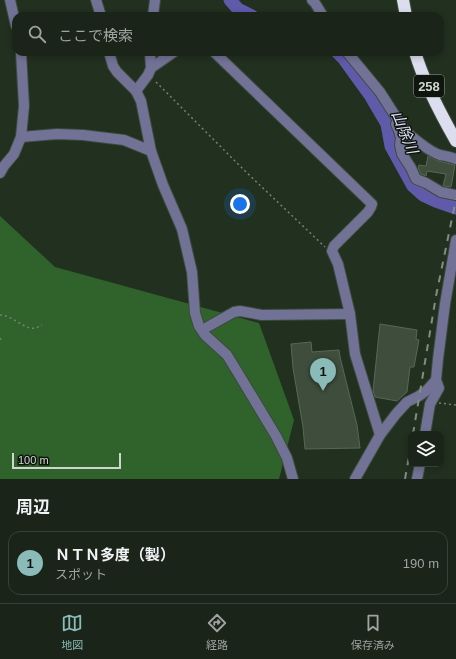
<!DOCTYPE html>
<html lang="ja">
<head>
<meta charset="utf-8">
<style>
	:root { --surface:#1a2418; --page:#232c21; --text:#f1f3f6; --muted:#9fa4a2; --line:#384137; --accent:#8bbbb9 }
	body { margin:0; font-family:Helvetica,"Noto Sans JP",sans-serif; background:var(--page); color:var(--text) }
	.controls { position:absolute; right:12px; bottom:12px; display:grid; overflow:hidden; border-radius:8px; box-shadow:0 2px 6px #0003 }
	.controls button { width:36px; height:36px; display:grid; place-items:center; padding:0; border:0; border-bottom:1px solid var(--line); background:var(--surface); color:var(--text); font:20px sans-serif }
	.scale { position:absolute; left:12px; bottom:10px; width:109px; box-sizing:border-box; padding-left:4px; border:2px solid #ced7cd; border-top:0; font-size:11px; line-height:14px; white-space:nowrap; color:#ced7cd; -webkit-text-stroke:3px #10160f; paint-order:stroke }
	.you { position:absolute; left:240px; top:204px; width:14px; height:14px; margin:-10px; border:3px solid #fff; border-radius:50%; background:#1a73e8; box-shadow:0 0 0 6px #1a73e833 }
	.badge { display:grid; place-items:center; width:26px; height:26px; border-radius:50%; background:var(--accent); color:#111; font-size:13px; font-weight:700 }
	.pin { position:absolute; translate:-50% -33px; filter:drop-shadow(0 1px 2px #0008) }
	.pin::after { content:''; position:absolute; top:21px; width:14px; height:12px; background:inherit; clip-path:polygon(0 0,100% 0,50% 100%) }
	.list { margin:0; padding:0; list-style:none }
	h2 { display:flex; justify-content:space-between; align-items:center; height:52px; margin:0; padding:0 16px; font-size:17px }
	h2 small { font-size:13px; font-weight:400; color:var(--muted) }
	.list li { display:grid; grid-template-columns:26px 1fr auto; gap:12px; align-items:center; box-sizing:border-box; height:64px; margin:0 8px 8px; padding:0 8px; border:1px solid var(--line); border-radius:12px }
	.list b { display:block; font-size:15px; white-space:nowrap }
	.list p { margin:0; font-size:13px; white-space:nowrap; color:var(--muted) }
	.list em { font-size:13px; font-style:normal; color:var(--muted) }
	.icon { flex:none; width:22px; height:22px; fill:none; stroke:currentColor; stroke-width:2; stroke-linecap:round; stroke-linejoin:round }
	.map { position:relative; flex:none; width:456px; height:479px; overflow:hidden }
	.search { position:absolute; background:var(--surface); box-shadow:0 2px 6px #0003; left:12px; right:12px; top:12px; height:44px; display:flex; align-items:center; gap:10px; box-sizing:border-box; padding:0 14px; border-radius:12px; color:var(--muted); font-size:15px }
	.sheet { height:124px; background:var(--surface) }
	nav { display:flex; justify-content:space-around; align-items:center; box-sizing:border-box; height:56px; border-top:1px solid var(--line); background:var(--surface); font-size:11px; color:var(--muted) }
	nav a { display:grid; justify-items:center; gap:2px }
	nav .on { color:var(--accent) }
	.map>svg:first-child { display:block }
	.green { fill:#30632b }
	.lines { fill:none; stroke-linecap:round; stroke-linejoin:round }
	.river { stroke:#5f5aaa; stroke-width:13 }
	.building { fill:#3e4d3c; stroke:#586856 }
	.minor-casing { stroke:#3e4b3c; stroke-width:12 }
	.highway-casing { stroke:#3e4b3c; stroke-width:14 }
	.path { stroke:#768174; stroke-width:1.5; stroke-dasharray:2 3; stroke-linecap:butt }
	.minor { stroke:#727297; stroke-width:10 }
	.highway { stroke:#dcddef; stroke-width:12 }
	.rail { stroke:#828d81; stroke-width:2; stroke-dasharray:7 7; stroke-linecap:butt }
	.labels { text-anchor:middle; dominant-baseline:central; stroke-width:3; stroke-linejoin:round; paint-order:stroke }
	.shield { fill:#10160f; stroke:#959d94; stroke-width:1 }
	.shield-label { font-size:13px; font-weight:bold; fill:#ced7cd }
	.water-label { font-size:15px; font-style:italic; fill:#dfe0f6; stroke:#10160f }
</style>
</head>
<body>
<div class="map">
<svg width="456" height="479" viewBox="0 0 456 479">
	<rect width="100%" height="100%" fill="#223020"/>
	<polygon class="green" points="0,216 55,267 259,323 294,420 279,479 0,479"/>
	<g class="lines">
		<g class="river">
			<polyline points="230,0 238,9 252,16"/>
			<polyline points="337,52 344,59 354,73 370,95 387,124 391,146 413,186 423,195 436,201 456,208"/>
		</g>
	</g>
	<g class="building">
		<polygon points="428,156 438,161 455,165 451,187 443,186 446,174 427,171 426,176 421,174 418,168 419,165 426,166"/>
		<polygon points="380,324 417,330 416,339 419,340 414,367 410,367 407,392 397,401 375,397 373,391"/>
		<polygon points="311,342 312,352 339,350 340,357 357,425 360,448 305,449 303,427 293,368 291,344"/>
	</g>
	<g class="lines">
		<defs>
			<g id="minor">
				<polyline points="10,0 16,26"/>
				<polyline points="96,0 101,16"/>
				<polyline points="312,0 315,3 323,16"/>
				<polyline points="153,16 155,0"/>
				<polyline points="109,52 113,66 117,72 136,91 141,101 151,151 163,185 182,229 192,272 195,313 199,326 205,335 227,355 238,373 276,436 287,458 293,479"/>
				<polyline points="214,52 372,204 371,207 368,212 334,246 332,251 338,264 350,314 355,354 380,435"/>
				<path d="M347 52 380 92 403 128C410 136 430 152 440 155 445 156 451 157 456 159"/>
				<polyline points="151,68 174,52"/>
				<polyline points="136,91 148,75 151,68 150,52"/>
				<polyline points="396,124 399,131 401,138 400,145 402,154 411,168 416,179 426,183 441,192 456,195"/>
				<polyline points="21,137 57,134 83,135 124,140 151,151"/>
				<polyline points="0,173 4,166 14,154 21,137 24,106 21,52"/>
				<polyline points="202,330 234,312 240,311 262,315 350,314"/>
				<polyline points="425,434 430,404 439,388 436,380 438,359 445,304 456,240"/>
				<polyline points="355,479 380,435 396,414 407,402 419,396 426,391 436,380"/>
				<polyline points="417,479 420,464"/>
			</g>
			<g id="highway">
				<polyline points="403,0 406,16"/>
				<path d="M415 52C424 83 440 113 456 141"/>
			</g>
		</defs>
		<use href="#minor" class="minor-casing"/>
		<use href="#highway" class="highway-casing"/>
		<g class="path">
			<polyline points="156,82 245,171 325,247"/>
			<path d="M0 315C13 315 25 331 36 328 38 327 40 326 42 325"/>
			<polyline points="0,338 1,340"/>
			<polyline points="439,403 456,405"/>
		</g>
		<use href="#minor" class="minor"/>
		<use href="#highway" class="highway"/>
		<g class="rail">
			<polyline points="413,434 436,296 456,199"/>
			<polyline points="405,479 411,445"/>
		</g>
	</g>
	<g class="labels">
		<rect class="shield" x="414" y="75" width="30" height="22" rx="3"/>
		<g class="shield-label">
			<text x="429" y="86">258</text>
		</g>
		<g class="water-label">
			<text transform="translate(405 132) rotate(68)">山除川</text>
		</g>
	</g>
</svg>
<div class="controls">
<button><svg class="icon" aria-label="layers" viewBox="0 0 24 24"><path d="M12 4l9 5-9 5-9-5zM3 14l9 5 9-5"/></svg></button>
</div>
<div class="scale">100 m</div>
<div class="you"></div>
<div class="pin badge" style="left:323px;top:391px">1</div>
<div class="search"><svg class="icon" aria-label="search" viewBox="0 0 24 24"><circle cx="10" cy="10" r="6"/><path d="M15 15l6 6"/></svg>ここで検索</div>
</div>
<section class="sheet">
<h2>周辺<small></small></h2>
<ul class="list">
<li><span class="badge">1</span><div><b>ＮＴＮ多度（製）</b><p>スポット</p></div><em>190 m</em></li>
</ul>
</section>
<nav>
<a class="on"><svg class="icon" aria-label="map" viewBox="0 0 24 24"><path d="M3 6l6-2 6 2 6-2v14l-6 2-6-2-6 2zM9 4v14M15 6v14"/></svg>地図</a>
<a><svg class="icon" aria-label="directions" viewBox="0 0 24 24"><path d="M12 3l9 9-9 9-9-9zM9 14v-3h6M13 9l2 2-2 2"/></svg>経路</a>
<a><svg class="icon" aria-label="saved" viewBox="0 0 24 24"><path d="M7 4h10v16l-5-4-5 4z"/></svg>保存済み</a>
</nav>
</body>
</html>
